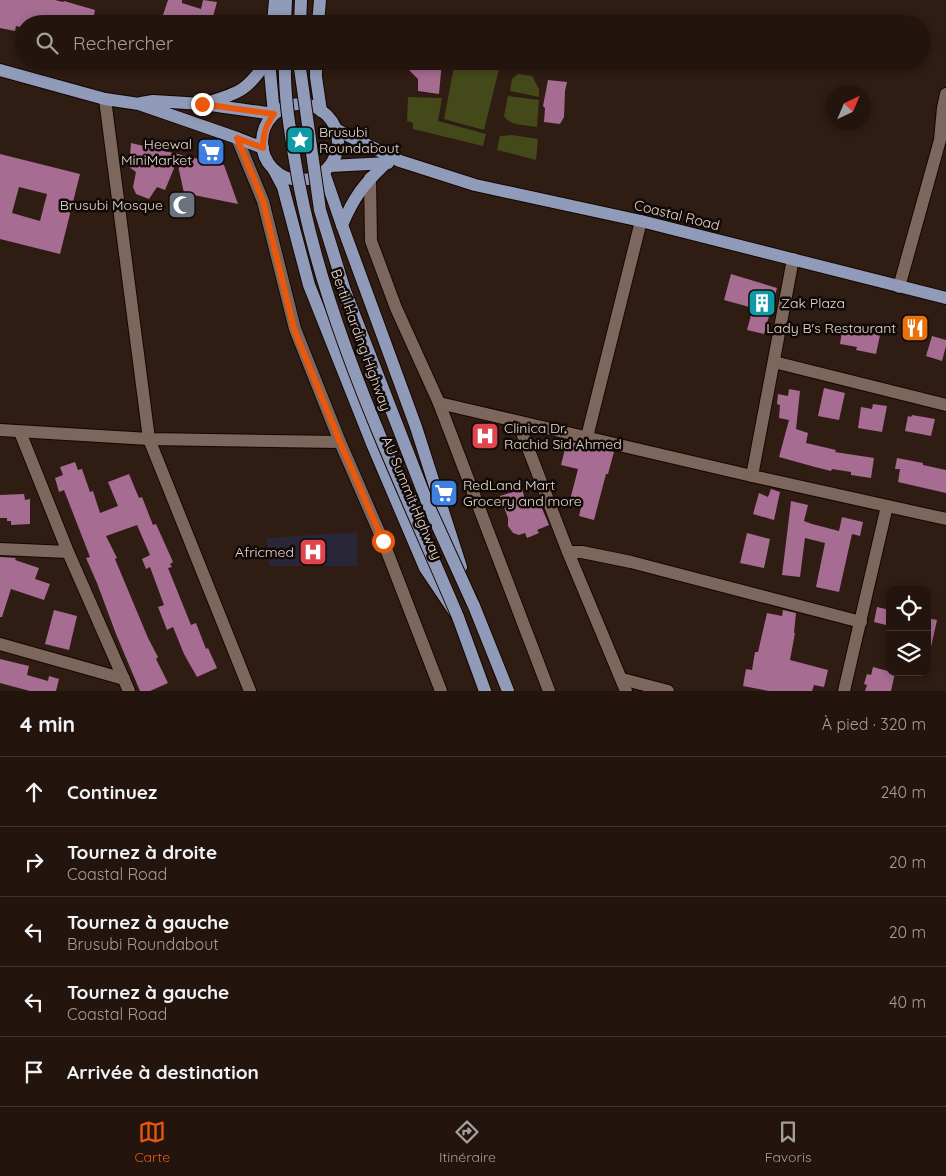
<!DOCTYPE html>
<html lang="fr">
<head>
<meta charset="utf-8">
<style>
	:root { --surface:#23150e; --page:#2f221c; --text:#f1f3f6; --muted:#a39f9e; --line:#40342e; --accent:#ea580c }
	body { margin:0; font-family:Quicksand,sans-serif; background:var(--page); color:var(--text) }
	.controls { position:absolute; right:15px; bottom:15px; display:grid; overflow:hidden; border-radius:10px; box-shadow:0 2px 8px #0003 }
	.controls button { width:45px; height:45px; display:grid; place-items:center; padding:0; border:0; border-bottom:1px solid var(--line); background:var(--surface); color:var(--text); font:25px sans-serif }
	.compass { position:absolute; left:826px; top:85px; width:45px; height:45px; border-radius:50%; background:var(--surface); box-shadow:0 2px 8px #0003; rotate:44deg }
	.stop { position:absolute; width:15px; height:15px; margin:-11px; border:4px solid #ea580c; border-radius:50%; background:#fff }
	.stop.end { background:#ea580c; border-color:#fff; box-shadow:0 1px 5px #0008 }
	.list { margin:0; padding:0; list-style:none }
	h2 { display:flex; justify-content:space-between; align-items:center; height:65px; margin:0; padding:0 20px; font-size:21px }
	h2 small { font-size:16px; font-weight:400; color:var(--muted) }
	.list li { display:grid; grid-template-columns:32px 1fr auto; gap:15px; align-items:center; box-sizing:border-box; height:70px; padding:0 20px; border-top:1px solid var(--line) }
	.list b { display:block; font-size:19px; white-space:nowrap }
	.list p { margin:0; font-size:16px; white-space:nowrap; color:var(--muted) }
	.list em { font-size:16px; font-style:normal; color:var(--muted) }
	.icon { flex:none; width:28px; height:28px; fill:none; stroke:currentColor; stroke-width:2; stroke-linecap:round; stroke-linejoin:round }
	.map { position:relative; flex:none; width:946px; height:691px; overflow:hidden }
	.search { position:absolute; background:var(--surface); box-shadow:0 2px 8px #0003; left:15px; right:15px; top:15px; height:55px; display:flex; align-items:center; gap:12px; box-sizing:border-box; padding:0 18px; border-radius:28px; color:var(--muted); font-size:19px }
	.sheet { height:415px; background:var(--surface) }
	nav { display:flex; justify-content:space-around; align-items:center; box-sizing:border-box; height:70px; border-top:1px solid var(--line); background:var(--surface); font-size:14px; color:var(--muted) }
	nav a { display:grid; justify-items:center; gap:2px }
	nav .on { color:var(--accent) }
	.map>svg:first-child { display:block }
	.medical { fill:#292637 }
	.green { fill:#434919 }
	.building { fill:#a66c92; fill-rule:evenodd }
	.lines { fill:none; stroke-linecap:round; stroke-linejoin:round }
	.minor-casing { stroke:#160602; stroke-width:14 }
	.major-casing { stroke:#160602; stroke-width:14 }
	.minor { stroke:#7d665c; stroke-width:12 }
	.major { stroke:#909bba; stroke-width:12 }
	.major-bridge-casing { stroke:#160602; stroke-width:14; stroke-linecap:butt }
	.major-bridge { stroke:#909bba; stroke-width:12 }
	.route { stroke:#ea580c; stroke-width:6 }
	.labels { text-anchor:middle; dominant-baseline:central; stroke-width:5; stroke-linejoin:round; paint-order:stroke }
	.poi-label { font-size:14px; fill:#e4d7d1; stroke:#110906; text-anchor:start }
	.street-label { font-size:14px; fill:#e4d7d1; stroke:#110906 }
</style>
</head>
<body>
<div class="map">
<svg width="946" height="691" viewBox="0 0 946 691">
	<rect width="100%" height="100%" fill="#2f1c13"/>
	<polygon class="medical" points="357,532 358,566 269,566 267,538"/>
	<g class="green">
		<polygon points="455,61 501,61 484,130 444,119"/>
		<polygon points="518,74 532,76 539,89 539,97 510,91 512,79"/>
		<path d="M508 96 539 100 537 127C527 125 509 126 504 116Z"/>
		<polygon points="408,97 442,98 438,121 486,134 483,146 413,129 413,123 407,121"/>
		<polygon points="512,135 538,139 536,160 497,150 500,136"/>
	</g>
	<g class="building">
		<polygon points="0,0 55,0 63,2 64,1 95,10 92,24 24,24 24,28 16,26 15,31 0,28"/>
		<polygon points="168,0 182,0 182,3 201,9 203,0 217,2 211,24 197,24 197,22 178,17 175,24 160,24"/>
		<polygon points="400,61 442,61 439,94 418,91 418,79"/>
		<polygon points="548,80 567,82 565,91 564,117 560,124 544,122 545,108 543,106"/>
		<polygon points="131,143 224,165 238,204 184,193 177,161 165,190 157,187 149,199 136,194 133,187 136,172 129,167"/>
		<path d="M0 154 80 174 60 254 0 239ZM19 187 47 194 40 221 12 213Z"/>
		<polygon points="731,274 777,288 764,334 747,330 753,308 724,300"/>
		<polygon points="857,330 880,335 876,354 856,350 857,347 840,344 842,331 856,334"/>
		<polygon points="932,336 946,340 946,346 942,361 926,356"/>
		<polygon points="824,388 845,393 839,420 818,416"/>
		<polygon points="789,389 800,391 796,429 808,433 806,443 836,450 835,452 874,458 871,478 851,475 851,472 832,469 831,471 815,467 779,457 789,420 779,418 780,405 777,404 778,394 788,396"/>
		<polygon points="873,404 887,406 882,432 858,428 861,407 872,409"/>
		<polygon points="912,415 935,419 931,436 905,431 908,416 911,417"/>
		<polygon points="567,441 614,452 608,474 606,474 594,520 579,516 582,503 570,500 578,469 561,465"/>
		<polygon points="897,458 923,463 923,465 946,470 946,493 898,482 900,469 895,469"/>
		<polygon points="75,462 78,470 82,469 90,492 93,491 100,513 118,506 108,482 129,474 139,498 142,497 153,525 156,524 173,562 170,564 172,567 168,568 191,625 196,623 206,649 208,648 217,668 197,677 184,654 173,627 167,630 158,607 164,605 150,567 146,569 142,559 150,555 137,525 106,536 117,558 115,559 148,638 158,657 156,659 168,683 150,691 140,691 116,634 97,583 86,558 90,557 64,490 59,492 55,478 63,475 60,467"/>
		<polygon points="522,489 526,503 538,499 549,525 537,530 539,533 527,538 525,533 519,535 513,533 508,526 508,518 500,496"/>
		<polygon points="771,489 780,492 774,520 753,514 759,493 768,497"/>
		<polygon points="24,494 25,500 30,499 30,524 11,525 11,521 7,521 7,518 0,518 0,495"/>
		<polygon points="791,501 808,505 804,521 812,524 839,531 842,517 863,522 860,536 852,534 839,592 816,587 825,543 805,538 800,577 782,575"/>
		<polygon points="747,533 770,539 764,568 740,563"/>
		<polygon points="0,557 16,558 15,560 39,568 35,579 50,584 44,600 11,589 2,617 0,617"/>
		<polygon points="877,607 890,610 890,626 874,622"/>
		<polygon points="54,610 77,616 69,650 45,644"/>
		<polygon points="783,610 796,613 794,633 795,633 790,660 828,670 824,687 814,685 812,691 769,691 743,686 746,669 752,670 755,652 758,652 767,613 782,616"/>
		<polygon points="927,618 937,620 931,647 927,647"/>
		<polygon points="0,659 29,666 27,675 48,681 49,676 59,679 56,691 30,691 0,683"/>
		<polygon points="873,667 895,673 891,691 865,691 867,685 864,684 867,674 871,675"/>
	</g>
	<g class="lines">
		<defs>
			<g id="minor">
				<polyline points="105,99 149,439 250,691"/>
				<polyline points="237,138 263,201 295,329 340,442 383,541 441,691"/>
				<polyline points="370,178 371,241 396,308 439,403 549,691"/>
				<polyline points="899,287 940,140 943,108 946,94"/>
				<polyline points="774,362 946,405"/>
				<polyline points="439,403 752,476 946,519"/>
				<polyline points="518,422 568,552 626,691"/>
				<polyline points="0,430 149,439 340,442"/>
				<polyline points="20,432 68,552 129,691"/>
				<polyline points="587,437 641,221"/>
				<polyline points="752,476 793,259"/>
				<polyline points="0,549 68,552"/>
				<polyline points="568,552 582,552 631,562 861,622"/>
				<polyline points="0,644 124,679"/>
				<polyline points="622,679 668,691"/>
				<polyline points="844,691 887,506"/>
			</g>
			<g id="major">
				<polyline points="273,24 275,0"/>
				<polyline points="285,24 286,0"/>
				<polyline points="300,24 301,0"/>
				<polyline points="318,24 320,0"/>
				<polyline points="316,61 316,77 321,111"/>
				<polyline points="0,70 105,99 139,104 237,138 263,148"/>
				<polyline points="141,103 153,101 203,104 274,114 269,61"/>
				<path d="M206 103C239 93 247 91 267 61"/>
				<circle cx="300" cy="142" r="38"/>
				<polyline points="337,130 400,161 475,185 641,221 946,298"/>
				<polyline points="330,166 388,163"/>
				<polyline points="274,170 283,187 309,285 373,446 425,568 458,617 485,691"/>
				<polyline points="324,173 342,225 416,427 461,567"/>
				<path d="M342 225C354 197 363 185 385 164"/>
				<polyline points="470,596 508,691"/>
			</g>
		</defs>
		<use href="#minor" class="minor-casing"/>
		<use href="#major" class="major-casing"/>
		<use href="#minor" class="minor"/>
		<use href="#major" class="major"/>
		<defs>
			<g id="major-bridge">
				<path d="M285 61C284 93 289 124 294 155 319 316 395 468 458 617"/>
				<polyline points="299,61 320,210 345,291 429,507 473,604"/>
			</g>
		</defs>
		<use href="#major-bridge" class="major-bridge-casing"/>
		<use href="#major-bridge" class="major-bridge"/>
	</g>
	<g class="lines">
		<path class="route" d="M202 104 274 114C266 125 263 134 263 148L237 138 263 201 294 329 340 442 383 541"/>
	</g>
	<defs>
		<symbol id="sight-square" viewBox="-11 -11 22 22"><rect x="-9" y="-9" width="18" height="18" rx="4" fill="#0f9aa8" stroke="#110906"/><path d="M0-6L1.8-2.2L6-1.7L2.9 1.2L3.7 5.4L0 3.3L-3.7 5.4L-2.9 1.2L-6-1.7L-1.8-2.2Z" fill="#fff"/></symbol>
		<symbol id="supermarket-square" viewBox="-11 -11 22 22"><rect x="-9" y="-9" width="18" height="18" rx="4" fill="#3f7fe0" stroke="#110906"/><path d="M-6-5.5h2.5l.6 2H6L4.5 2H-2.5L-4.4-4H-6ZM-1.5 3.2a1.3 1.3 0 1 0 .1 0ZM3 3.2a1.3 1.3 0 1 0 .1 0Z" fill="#fff"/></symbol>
		<symbol id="mosque-square" viewBox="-11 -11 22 22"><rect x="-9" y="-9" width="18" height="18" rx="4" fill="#6b7280" stroke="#110906"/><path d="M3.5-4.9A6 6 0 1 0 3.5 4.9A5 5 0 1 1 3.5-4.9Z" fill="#fff"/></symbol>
		<symbol id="building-square" viewBox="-11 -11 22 22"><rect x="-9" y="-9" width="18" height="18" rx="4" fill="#0f9aa8" stroke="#110906"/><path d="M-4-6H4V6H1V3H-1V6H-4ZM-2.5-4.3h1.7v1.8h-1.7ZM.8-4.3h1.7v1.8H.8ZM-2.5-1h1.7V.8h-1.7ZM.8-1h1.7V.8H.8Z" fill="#fff"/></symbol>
		<symbol id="restaurant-square" viewBox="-11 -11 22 22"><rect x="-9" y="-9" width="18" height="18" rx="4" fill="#e8710a" stroke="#110906"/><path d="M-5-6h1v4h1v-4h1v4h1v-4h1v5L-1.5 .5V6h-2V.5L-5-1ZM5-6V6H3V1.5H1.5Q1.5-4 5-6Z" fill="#fff"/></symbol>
		<symbol id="hospital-square" viewBox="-11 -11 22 22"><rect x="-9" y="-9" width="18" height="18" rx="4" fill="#e0444e" stroke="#110906"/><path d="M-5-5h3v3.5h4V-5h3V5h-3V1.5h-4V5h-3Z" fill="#fff"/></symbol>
	</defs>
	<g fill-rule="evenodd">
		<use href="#sight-square" x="284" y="124" width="32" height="32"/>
		<use href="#supermarket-square" x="195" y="136" width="32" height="32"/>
		<use href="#mosque-square" x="166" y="189" width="32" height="32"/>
		<use href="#building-square" x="746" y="287" width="32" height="32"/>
		<use href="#restaurant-square" x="899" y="312" width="32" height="32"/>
		<use href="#hospital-square" x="469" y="420" width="32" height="32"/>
		<use href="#supermarket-square" x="428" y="477" width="32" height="32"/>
		<use href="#hospital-square" x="297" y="536" width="32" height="32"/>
	</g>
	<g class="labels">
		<g class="poi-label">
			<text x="319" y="132">Brusubi<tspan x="319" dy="16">Roundabout</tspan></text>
			<text x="192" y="144" text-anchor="end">Heewal<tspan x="192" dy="16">MiniMarket</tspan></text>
			<text x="163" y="205" text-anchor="end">Brusubi Mosque</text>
			<text x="781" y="303">Zak Plaza</text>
			<text x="896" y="328" text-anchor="end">Lady B's Restaurant</text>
			<text x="504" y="428">Clinica Dr.<tspan x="504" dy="16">Rachid Sid Ahmed</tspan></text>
			<text x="463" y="485">RedLand Mart<tspan x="463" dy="16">Grocery and more</tspan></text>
			<text x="294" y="552" text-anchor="end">Africmed</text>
		</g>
		<g class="street-label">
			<text transform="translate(677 215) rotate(14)">Coastal Road</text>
			<text transform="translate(361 340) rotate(70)">Bertil Harding Highway</text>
			<text transform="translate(412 498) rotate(67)">AU Summit Highway</text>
		</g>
	</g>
</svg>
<div class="controls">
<button><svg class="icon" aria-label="locate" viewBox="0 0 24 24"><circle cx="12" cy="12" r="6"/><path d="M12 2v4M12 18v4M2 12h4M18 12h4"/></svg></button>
<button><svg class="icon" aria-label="layers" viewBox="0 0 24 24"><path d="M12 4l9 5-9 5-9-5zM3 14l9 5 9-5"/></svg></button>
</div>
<svg class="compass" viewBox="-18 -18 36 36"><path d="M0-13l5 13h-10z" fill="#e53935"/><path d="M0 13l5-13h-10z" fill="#a39f9e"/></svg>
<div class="stop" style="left:383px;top:541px"></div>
<div class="stop end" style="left:202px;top:104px"></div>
<div class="search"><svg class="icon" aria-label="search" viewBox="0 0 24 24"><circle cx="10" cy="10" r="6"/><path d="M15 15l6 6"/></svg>Rechercher</div>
</div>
<section class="sheet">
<h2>4 min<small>À pied · 320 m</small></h2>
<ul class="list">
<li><svg class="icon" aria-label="ahead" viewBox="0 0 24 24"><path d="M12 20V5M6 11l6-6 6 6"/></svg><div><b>Continuez</b></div><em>240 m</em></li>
<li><svg class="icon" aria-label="right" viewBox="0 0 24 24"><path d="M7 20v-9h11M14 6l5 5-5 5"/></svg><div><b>Tournez à droite</b><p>Coastal Road</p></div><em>20 m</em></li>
<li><svg class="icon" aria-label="left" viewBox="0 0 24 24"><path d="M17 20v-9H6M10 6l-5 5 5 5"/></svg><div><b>Tournez à gauche</b><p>Brusubi Roundabout</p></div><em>20 m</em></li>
<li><svg class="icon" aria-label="left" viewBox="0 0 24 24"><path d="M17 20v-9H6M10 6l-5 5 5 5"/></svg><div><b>Tournez à gauche</b><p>Coastal Road</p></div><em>40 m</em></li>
<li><svg class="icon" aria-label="arrive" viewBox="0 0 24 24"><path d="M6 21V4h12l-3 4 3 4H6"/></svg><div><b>Arrivée à destination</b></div></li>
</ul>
</section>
<nav>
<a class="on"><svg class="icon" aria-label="map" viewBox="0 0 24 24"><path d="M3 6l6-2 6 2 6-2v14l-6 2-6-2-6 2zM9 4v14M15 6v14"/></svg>Carte</a>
<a><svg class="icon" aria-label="directions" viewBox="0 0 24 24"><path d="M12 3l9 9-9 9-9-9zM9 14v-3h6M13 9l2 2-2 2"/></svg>Itinéraire</a>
<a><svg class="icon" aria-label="saved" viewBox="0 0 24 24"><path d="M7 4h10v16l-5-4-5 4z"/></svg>Favoris</a>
</nav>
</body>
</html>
